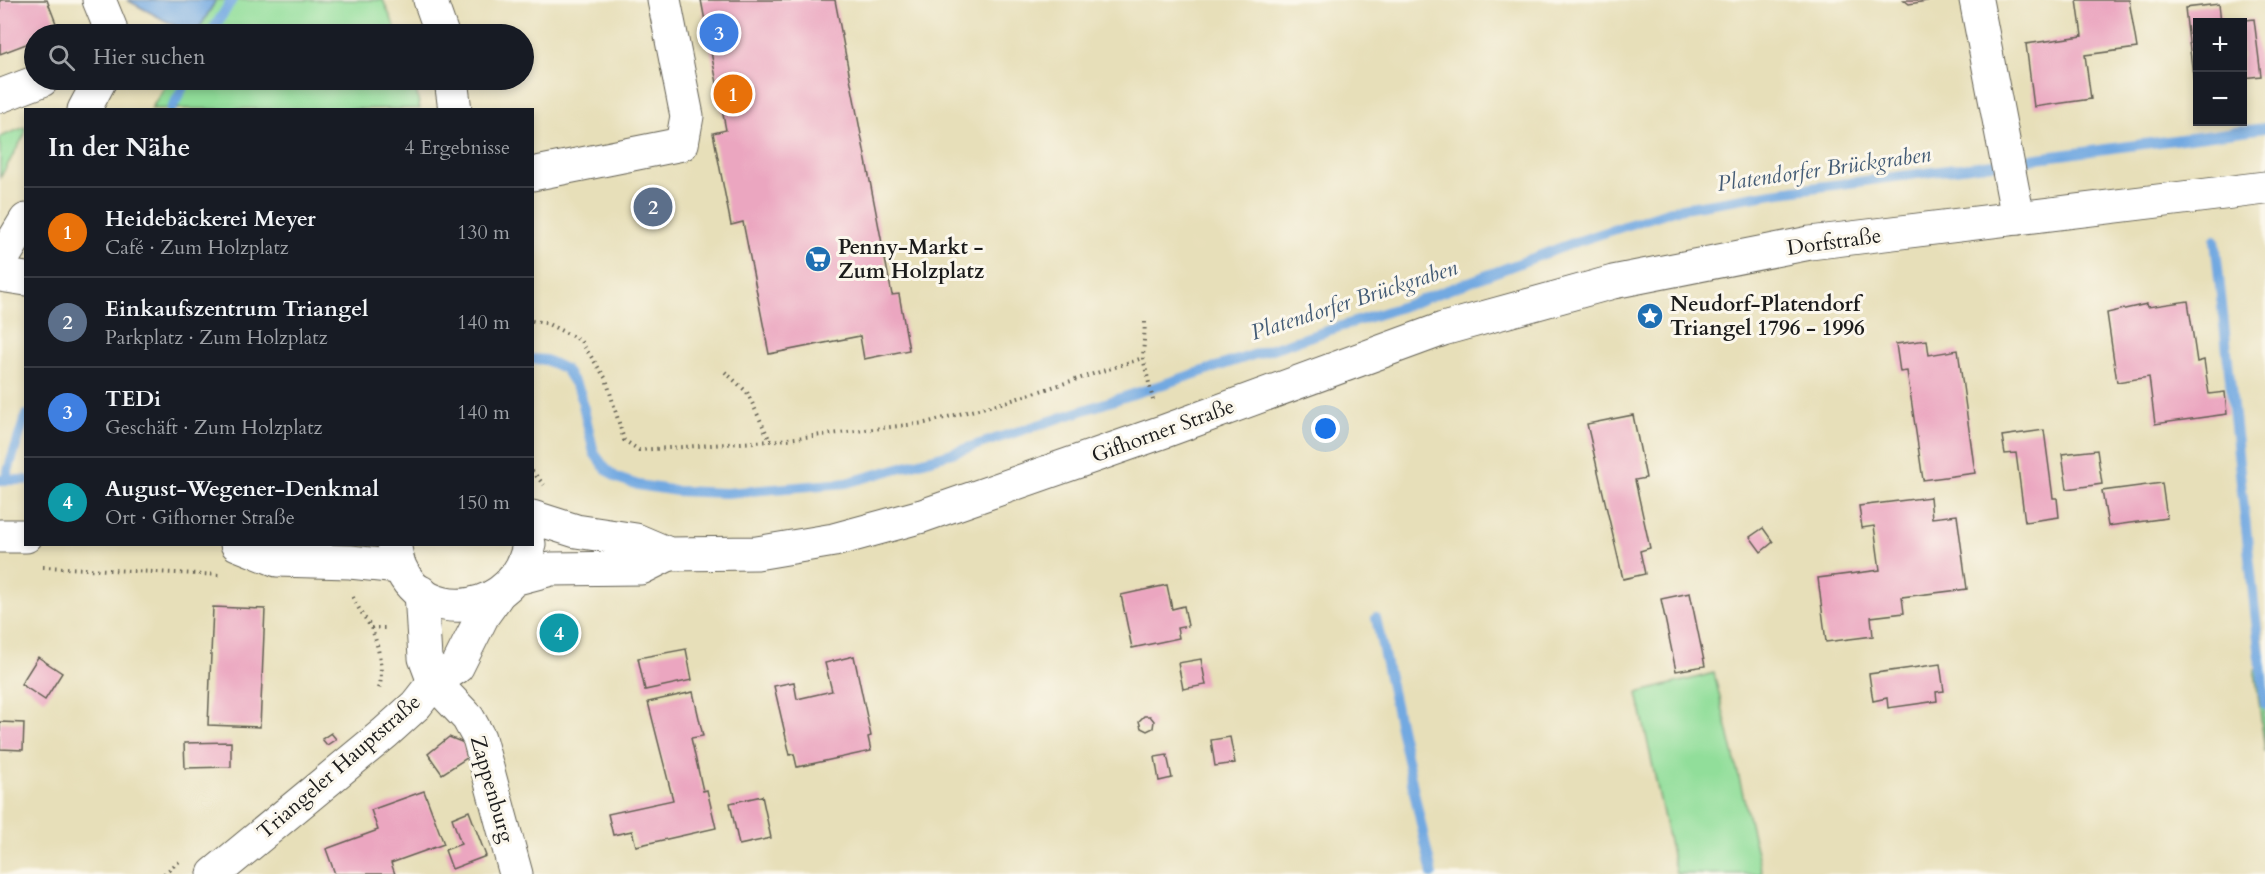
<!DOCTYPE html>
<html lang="de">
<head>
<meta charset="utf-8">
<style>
	:root { --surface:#171b24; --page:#20242c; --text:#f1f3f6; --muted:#9ea1a6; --line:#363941; --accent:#1f6fb2 }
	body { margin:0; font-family:Cardo,serif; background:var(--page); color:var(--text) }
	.controls { position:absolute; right:18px; top:18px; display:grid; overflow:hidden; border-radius:0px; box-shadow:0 3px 9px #0003 }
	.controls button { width:54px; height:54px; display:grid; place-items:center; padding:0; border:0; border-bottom:2px solid var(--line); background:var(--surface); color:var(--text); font:30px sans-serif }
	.you { position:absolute; left:1326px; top:429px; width:21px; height:21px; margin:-15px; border:4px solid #fff; border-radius:50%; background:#1a73e8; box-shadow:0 0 0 9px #1a73e833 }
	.badge { display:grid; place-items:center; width:39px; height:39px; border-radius:50%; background:var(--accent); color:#fff; font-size:20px; font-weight:700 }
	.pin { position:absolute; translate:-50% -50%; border:3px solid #fff; box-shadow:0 2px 6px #0006 }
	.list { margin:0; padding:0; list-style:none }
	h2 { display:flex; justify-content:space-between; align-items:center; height:78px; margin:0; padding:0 24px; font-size:26px }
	h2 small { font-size:20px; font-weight:400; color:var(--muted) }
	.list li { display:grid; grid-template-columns:39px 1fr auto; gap:18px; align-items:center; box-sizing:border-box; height:90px; padding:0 24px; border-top:2px solid var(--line) }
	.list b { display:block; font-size:22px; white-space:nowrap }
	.list p { margin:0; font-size:20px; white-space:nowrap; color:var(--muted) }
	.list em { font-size:20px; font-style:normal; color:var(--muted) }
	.icon { flex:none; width:33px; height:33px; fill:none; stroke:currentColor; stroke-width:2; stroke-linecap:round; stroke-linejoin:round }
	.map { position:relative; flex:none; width:2265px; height:874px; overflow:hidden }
	.search { position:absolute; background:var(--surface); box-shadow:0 3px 9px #0003; left:24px; top:24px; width:510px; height:66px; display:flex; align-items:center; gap:15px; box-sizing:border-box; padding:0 21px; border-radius:33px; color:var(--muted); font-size:22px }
	.panel { position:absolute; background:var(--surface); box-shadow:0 3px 9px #0003; left:24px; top:108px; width:510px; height:438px; border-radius:0px }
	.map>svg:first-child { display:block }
	.green { fill:#91de9a; stroke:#567d5b; stroke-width:1.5 }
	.water { fill:#72a9e1; stroke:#47627e; stroke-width:1.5 }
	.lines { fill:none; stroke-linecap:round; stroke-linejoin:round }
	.stream { stroke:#72a9e1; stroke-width:10 }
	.building { fill:#eba6c0 }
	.minor-casing { stroke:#636053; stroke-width:35 }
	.path { stroke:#636053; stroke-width:4; stroke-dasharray:1.5 4.5; stroke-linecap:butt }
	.minor { stroke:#fff; stroke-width:33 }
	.labels { text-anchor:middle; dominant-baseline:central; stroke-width:6; stroke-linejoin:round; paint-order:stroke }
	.street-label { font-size:21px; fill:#1c1c1c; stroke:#fbf7ec }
	.poi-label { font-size:21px; font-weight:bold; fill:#1c1c1c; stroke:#fbf7ec; text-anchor:start }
	.water-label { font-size:22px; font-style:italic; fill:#435b75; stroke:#fbf7ec }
</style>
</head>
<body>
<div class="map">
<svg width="2265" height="874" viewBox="0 0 2265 874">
	<rect width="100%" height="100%" fill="#fbf7ec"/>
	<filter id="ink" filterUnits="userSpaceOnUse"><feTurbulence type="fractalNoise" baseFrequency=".0167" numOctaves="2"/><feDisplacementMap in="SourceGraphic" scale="12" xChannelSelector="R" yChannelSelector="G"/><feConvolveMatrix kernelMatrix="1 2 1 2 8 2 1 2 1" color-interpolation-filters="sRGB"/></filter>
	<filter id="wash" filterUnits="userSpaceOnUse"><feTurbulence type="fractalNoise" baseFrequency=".008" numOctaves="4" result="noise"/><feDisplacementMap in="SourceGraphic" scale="24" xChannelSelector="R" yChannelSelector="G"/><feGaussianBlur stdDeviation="1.35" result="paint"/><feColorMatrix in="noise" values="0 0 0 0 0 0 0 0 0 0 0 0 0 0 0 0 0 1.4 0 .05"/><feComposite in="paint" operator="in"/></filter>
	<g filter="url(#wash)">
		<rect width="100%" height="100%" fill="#e7dfb9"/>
		<g class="green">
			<polygon points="216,0 383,0 398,34 196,34"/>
			<polygon points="169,80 414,80 420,109 151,109"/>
			<polygon points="25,127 25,134 0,178 0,137"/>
			<polygon points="2265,669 2265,752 2255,670"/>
			<polygon points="1714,673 1762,874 1676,874 1637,693"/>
		</g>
		<polygon class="water" points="127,0 216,0 196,34 190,34"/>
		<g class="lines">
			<g class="stream">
				<polyline points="210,34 232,0"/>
				<polyline points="171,110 187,80"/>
				<polyline points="2215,240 2265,704"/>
				<polyline points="532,359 546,360 565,369 580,392 594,453 605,468 617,478 638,485 677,491 726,493 846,483 952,453 1410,304 1576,242 1677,209 1773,193 2265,128"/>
				<polyline points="0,480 26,480"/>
				<polyline points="5,480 26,415"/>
				<polyline points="1376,618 1432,874"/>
			</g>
		</g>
		<g id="blocks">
			<g class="building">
				<polygon points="0,0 47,0 59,31 34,34 34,41 0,54"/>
				<polygon points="701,0 835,0 892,295 899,294 909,350 864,359 860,336 769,354 743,222 731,225 713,133 726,130"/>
				<polygon points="1904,0 1926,0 1927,1 1909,4"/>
				<polygon points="2077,0 2129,0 2137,48 2085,55 2091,99 2034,107 2026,44 2082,36"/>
				<polygon points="2219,4 2221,22 2198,22 2198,83 2194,84 2185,8"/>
				<polygon points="2254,19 2261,76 2242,78 2242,22 2238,21"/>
				<polygon points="2188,301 2197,362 2204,360 2209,394 2225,392 2227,414 2155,424 2149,377 2117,382 2107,313 2147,304 2148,307"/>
				<polygon points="1927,340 1929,355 1958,350 1975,473 1923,480 1907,371 1900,372 1896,344"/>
				<polygon points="1633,415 1646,478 1635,480 1650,548 1640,551 1645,574 1623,579 1587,424"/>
				<polygon points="2044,430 2053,498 2057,498 2059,517 2025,522 2016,453 2005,454 2002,436"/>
				<polygon points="2097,450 2102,484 2067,489 2062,454"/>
				<polygon points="2162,483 2167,518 2108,526 2102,491"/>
				<polygon points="1930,497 1932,518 1957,515 1967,589 1902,597 1904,613 1871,617 1873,636 1826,642 1818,578 1880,570 1874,526 1862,528 1859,506"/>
				<polygon points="1763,528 1773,542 1761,552 1750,537"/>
				<polygon points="1167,585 1172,609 1184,606 1188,626 1177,628 1179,638 1132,648 1121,595"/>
				<polygon points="1690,593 1705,666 1676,671 1661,599"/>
				<polygon points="213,607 265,609 260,727 208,725"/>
				<polygon points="686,649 692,680 645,690 638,658"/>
				<polygon points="854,656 871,736 868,737 871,751 797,767 794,754 790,755 774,686 794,682 797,699 832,691 825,663"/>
				<polygon points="38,657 62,673 45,700 21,684"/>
				<polygon points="1201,659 1206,685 1183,689 1178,663"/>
				<polygon points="1940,664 1944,691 1936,692 1937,701 1888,708 1887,698 1873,701 1869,674"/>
				<polygon points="693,692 703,736 691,738 703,791 707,790 716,828 636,846 632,831 613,835 608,814 673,800 648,702"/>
				<polygon points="1144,716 1150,716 1154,721 1153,728 1147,731 1141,728 1139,721"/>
				<polygon points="0,722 24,723 23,750 0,749"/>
				<polygon points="331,733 336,739 327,745 322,739"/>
				<polygon points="449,737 464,743 467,758 442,774 428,754"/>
				<polygon points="1230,737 1235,763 1215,766 1211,740"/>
				<polygon points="231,742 231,767 185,768 184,743"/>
				<polygon points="1167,755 1172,778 1159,781 1155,757"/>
				<polygon points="424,791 444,844 391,863 395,874 335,874 326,849 378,830 371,810"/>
				<polygon points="762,796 771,838 739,845 730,803"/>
				<polygon points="469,811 486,856 452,869 445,850 461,844 452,818"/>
			</g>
		</g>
	</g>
	<g filter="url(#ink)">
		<use href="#blocks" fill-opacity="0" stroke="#636053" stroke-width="1.5"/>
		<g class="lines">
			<defs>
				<g id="minor">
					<polyline points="99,0 110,27 105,34"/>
					<polyline points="430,0 442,34"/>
					<polyline points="1976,0 2018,218"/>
					<polyline points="451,80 455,110"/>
					<polyline points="0,96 42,80"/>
					<polyline points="84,110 100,80"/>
					<polyline points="532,174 682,144 687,116 664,0"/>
					<polyline points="0,263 26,220"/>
					<polyline points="0,275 26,279"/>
					<polyline points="532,517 576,531 636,540 669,554 757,553 834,540 922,516 1165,431 1443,329 1613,282 1810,243 2265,188"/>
					<polyline points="0,536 26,536"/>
					<polyline points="237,544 277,560 350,562 399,567"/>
					<path d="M394 544C396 552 397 560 400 567 426 628 518 613 529 544"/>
					<polyline points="517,578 551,569 641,568 669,554"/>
					<polyline points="421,592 425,658 434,682 468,718 479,738 516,874"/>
					<polyline points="214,874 385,733 416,705 434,682 457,667 483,615 496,597"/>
				</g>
			</defs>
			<use href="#minor" class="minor-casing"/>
			<g class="path">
				<polyline points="532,321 546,323 580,340 606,379 624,440 639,450 770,441 925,423 1009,401 1143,358"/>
				<polyline points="1145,322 1143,358 1153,400"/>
				<polyline points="725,372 747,392 770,441"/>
				<polyline points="532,471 544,485"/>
				<polyline points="43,567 221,575"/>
				<path d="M353 597C357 607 364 616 370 626 378 640 385 676 378 691"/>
				<polyline points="371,628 389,628"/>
				<polyline points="164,874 182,859"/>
			</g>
			<use href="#minor" class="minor"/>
		</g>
	</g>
	<defs>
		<symbol id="supermarket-disc" viewBox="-11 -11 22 22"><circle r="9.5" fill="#1f6fb2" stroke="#fbf7ec"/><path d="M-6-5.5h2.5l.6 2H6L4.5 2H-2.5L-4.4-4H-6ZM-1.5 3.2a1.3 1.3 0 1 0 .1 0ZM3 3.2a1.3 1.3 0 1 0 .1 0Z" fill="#fff"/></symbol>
		<symbol id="sight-disc" viewBox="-11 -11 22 22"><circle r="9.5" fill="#1f6fb2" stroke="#fbf7ec"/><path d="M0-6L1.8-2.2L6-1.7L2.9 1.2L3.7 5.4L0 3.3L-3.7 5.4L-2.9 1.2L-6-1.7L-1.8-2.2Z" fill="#fff"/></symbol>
	</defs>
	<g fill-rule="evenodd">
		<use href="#supermarket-disc" x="803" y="244" width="30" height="30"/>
		<use href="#sight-disc" x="1635" y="301" width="30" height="30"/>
	</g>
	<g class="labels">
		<g class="street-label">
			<text transform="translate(1834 242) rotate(-8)">Dorfstraße</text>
			<text transform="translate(1163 431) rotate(-20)">Gifhorner Straße</text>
			<text transform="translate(339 767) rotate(-41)">Triangeler Hauptstraße</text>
			<text transform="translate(492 789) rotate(74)">Zappenburg</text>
		</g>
		<g class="poi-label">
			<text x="838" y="247">Penny-Markt -<tspan x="838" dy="24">Zum Holzplatz</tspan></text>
			<text x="1670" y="304">Neudorf-Platendorf<tspan x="1670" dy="24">Triangel 1796 - 1996</tspan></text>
		</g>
		<g class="water-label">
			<text transform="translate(1824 169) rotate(-8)">Platendorfer Brückgraben</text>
			<text transform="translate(1354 300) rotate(-18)">Platendorfer Brückgraben</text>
		</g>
	</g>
</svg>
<div class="controls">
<button>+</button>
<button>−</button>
</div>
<div class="you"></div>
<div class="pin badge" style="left:733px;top:94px;background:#e8710a">1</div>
<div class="pin badge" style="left:653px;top:207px;background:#5c6f8a">2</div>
<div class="pin badge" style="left:719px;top:33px;background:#3f7fe0">3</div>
<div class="pin badge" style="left:559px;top:633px;background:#0f9aa8">4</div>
<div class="search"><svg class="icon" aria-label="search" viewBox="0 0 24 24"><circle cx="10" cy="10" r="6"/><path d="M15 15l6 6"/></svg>Hier suchen</div>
<section class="panel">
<h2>In der Nähe<small>4 Ergebnisse</small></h2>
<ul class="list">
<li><span class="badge" style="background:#e8710a">1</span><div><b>Heidebäckerei Meyer</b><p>Café · Zum Holzplatz</p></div><em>130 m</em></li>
<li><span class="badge" style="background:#5c6f8a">2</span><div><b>Einkaufszentrum Triangel</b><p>Parkplatz · Zum Holzplatz</p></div><em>140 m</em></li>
<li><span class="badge" style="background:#3f7fe0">3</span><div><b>TEDi</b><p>Geschäft · Zum Holzplatz</p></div><em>140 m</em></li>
<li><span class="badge" style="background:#0f9aa8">4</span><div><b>August-Wegener-Denkmal</b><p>Ort · Gifhorner Straße</p></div><em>150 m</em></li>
</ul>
</section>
</div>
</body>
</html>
